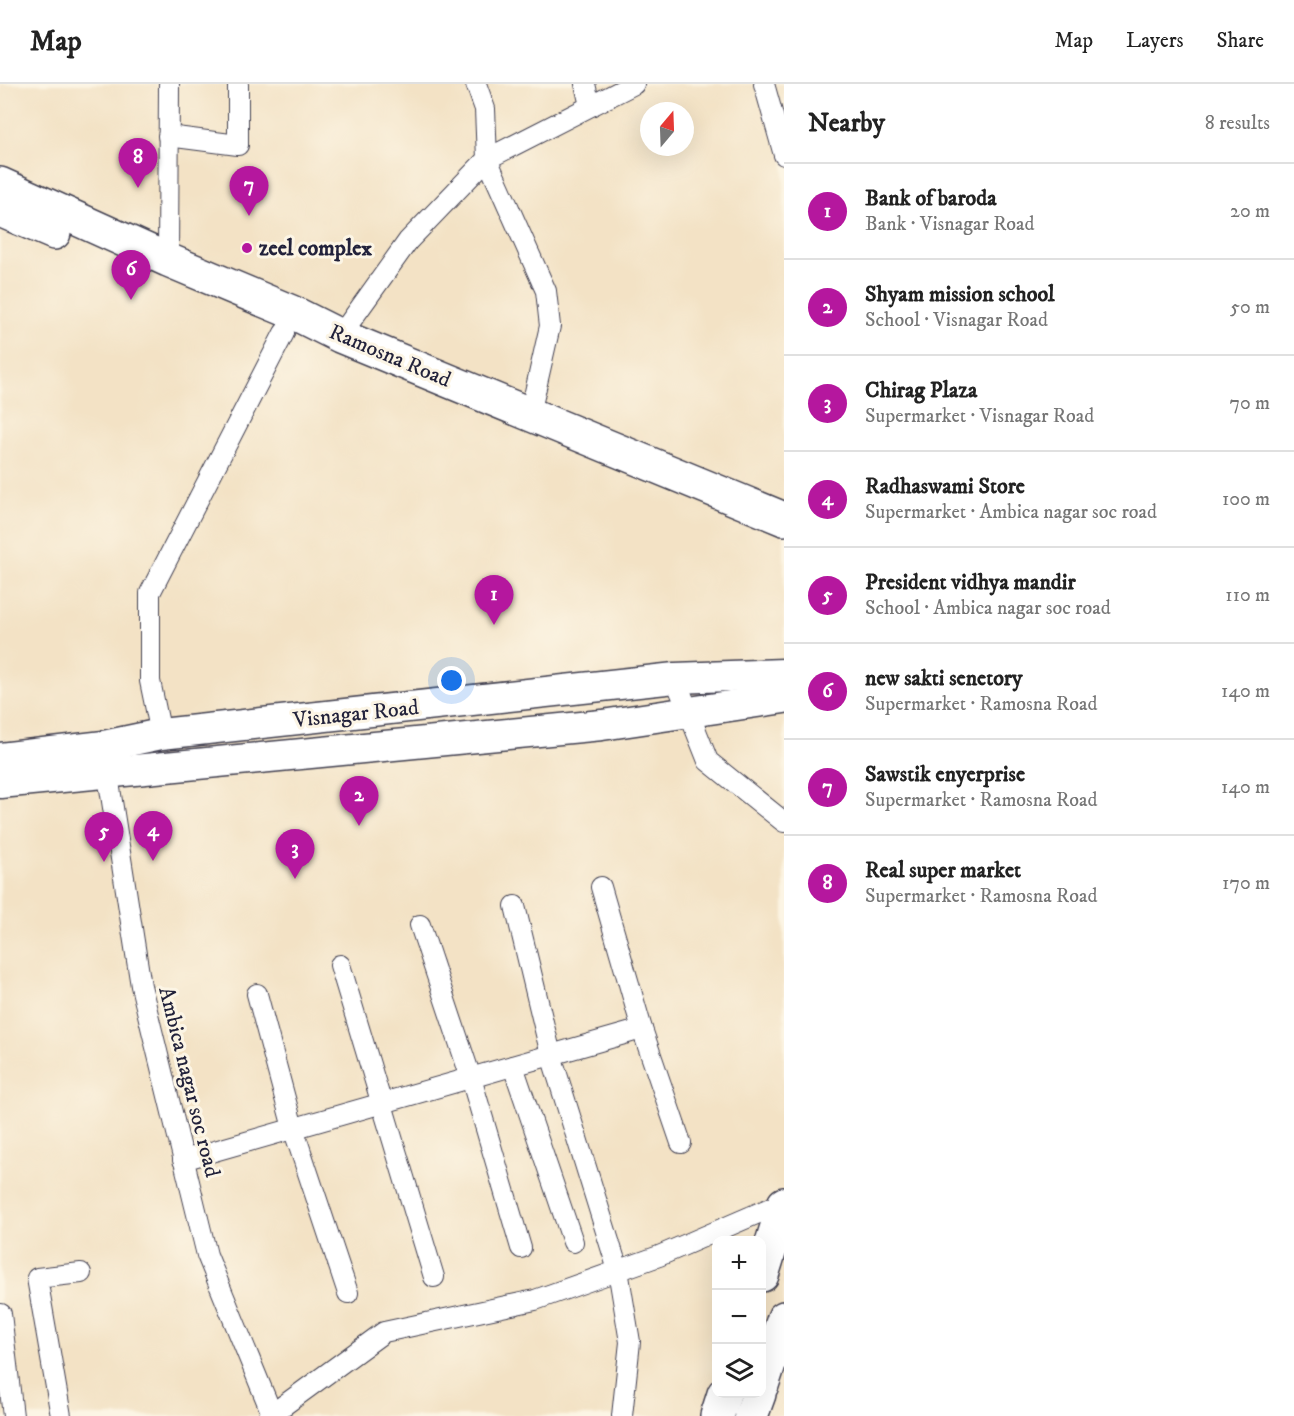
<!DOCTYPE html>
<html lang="en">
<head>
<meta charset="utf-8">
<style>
	:root { --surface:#fff; --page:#f6f6f6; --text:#222; --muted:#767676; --line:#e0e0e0; --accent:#b5179e }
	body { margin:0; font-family:"IM FELL DW Pica",serif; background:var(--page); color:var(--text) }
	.controls { position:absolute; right:18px; bottom:18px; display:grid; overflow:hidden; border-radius:12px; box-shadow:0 6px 24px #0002 }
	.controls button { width:54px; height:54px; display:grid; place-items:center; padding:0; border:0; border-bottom:2px solid var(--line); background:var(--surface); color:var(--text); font:30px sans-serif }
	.compass { position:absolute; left:640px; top:18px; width:54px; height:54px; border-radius:50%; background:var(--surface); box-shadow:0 6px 24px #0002; rotate:19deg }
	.you { position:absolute; left:452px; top:597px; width:21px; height:21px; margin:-15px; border:4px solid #fff; border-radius:50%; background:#1a73e8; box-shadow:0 0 0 9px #1a73e833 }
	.badge { display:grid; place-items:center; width:39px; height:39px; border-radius:50%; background:var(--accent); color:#fff; font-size:20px; font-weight:700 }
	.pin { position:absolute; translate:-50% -50px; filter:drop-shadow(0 2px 3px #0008) }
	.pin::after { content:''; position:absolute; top:32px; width:21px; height:18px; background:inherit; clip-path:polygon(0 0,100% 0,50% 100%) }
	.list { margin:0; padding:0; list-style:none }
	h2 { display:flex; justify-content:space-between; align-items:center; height:78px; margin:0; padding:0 24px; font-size:26px }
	h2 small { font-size:20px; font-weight:400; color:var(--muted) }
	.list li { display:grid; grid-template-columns:39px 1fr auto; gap:18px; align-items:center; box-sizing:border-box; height:96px; padding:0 24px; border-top:2px solid var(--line) }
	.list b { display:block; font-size:22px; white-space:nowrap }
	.list p { margin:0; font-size:20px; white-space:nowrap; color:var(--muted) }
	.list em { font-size:20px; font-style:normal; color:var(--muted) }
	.icon { flex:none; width:33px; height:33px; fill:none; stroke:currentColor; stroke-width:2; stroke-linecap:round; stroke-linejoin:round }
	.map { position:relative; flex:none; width:784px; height:1332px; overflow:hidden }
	header { display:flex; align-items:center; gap:36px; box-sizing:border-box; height:84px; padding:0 30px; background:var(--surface); border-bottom:2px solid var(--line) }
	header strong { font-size:28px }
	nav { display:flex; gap:33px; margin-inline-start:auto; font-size:21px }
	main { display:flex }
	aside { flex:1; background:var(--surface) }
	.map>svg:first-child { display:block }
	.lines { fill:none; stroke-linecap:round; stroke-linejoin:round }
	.minor-casing { stroke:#413f50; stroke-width:22 }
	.primary-casing { stroke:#413f50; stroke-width:33 }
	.trunk-casing { stroke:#413f50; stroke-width:36 }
	.minor { stroke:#fff; stroke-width:20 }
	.primary { stroke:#fff; stroke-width:30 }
	.trunk { stroke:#fff; stroke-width:33 }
	.poi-dot { fill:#b5179e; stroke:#fcf5e5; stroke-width:2 }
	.labels { text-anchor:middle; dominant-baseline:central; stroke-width:6; stroke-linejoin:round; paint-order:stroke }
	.poi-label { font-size:22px; font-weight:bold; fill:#22223b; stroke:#fcf5e5; text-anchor:start }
	.street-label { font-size:22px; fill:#22223b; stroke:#fcf5e5 }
</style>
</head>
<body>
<header>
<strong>Map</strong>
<nav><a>Map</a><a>Layers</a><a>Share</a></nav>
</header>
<main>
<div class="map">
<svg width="784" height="1332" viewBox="0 0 784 1332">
	<rect width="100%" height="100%" fill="#fcf5e5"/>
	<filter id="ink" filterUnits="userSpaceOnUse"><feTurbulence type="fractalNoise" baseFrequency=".0167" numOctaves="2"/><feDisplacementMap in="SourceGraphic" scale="12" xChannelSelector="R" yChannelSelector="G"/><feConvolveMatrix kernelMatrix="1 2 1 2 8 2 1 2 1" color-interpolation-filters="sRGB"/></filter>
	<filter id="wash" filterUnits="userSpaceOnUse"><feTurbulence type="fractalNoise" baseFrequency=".008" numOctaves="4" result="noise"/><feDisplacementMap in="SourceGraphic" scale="24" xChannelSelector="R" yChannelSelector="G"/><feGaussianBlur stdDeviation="1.35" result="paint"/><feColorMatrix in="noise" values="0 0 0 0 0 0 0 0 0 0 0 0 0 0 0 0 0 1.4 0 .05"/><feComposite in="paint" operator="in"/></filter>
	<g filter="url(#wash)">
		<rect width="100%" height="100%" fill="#f3e2c5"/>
	</g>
	<g filter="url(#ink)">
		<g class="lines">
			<defs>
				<g id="minor">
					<polyline points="585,0 590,22"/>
					<polyline points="764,0 784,71"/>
					<polyline points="168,52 238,61 238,0"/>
					<polyline points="168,176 169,0"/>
					<polyline points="340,252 408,157 487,75 485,25 476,0"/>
					<polyline points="530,330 550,242 546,207 487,75 634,0"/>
					<polyline points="675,594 708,677 784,738"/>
					<polyline points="161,650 150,597 150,509 284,249"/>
					<polyline points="106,679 141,902 207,1171 272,1330 269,1332"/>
					<polyline points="601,803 642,945"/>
					<polyline points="515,822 551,971 618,1186 630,1258 622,1332"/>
					<polyline points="420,841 471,994 521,1164"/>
					<polyline points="340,881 434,1193"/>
					<polyline points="257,910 293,1044 348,1209"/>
					<polyline points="513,982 573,1158"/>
					<polyline points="183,1076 642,945 681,1059"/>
					<polyline points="1,1230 13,1332"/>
					<polyline points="61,1332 37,1194 81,1189"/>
					<polyline points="273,1332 272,1330 384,1248 535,1216 659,1172 784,1118"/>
				</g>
				<g id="primary">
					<polyline points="0,674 104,662 161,650 675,594 784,590"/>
					<polyline points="0,699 602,641 784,614"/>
				</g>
				<g id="trunk">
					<polyline points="0,100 168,176 294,229 340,252 784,435"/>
					<polyline points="0,126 54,149"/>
					<polyline points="762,1191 784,1120"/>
					<polyline points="762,1301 784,1234"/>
					<polyline points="717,1332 724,1310"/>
					<polyline points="751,1332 759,1310"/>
				</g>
			</defs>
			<use href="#minor" class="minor-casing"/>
			<use href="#primary" class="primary-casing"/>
			<use href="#trunk" class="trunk-casing"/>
			<use href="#minor" class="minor"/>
			<use href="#primary" class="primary"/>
			<use href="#trunk" class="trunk"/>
		</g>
	</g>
	<circle class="poi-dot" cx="247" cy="164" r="6"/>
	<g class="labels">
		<g class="poi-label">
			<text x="259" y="164">zeel complex</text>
		</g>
		<g class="street-label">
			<text transform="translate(390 272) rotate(23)">Ramosna Road</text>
			<text transform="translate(356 630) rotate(-6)">Visnagar Road</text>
			<text transform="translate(189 998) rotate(76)">Ambica nagar soc road</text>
		</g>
	</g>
</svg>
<div class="controls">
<button>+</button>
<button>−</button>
<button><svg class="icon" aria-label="layers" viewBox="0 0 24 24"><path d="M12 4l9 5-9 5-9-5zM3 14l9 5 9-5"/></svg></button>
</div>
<svg class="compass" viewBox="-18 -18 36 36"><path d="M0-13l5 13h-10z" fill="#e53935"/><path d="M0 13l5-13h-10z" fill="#767676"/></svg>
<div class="you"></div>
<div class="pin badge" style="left:494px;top:541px">1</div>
<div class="pin badge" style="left:359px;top:742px">2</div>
<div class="pin badge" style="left:295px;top:795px">3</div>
<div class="pin badge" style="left:153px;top:777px">4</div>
<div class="pin badge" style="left:104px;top:778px">5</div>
<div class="pin badge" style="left:131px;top:216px">6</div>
<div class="pin badge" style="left:249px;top:132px">7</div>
<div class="pin badge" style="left:138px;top:104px">8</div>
</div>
<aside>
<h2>Nearby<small>8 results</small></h2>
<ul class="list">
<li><span class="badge">1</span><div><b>Bank of baroda</b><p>Bank · Visnagar Road</p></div><em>20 m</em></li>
<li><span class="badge">2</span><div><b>Shyam mission school</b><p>School · Visnagar Road</p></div><em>50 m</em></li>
<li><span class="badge">3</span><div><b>Chirag Plaza</b><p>Supermarket · Visnagar Road</p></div><em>70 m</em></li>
<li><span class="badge">4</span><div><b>Radhaswami Store</b><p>Supermarket · Ambica nagar soc road</p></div><em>100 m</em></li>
<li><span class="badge">5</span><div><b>President vidhya mandir</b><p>School · Ambica nagar soc road</p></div><em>110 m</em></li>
<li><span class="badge">6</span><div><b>new sakti senetory</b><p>Supermarket · Ramosna Road</p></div><em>140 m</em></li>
<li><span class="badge">7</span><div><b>Sawstik enyerprise</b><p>Supermarket · Ramosna Road</p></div><em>140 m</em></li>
<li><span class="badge">8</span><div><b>Real super market</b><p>Supermarket · Ramosna Road</p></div><em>170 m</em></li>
</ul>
</aside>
</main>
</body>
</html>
